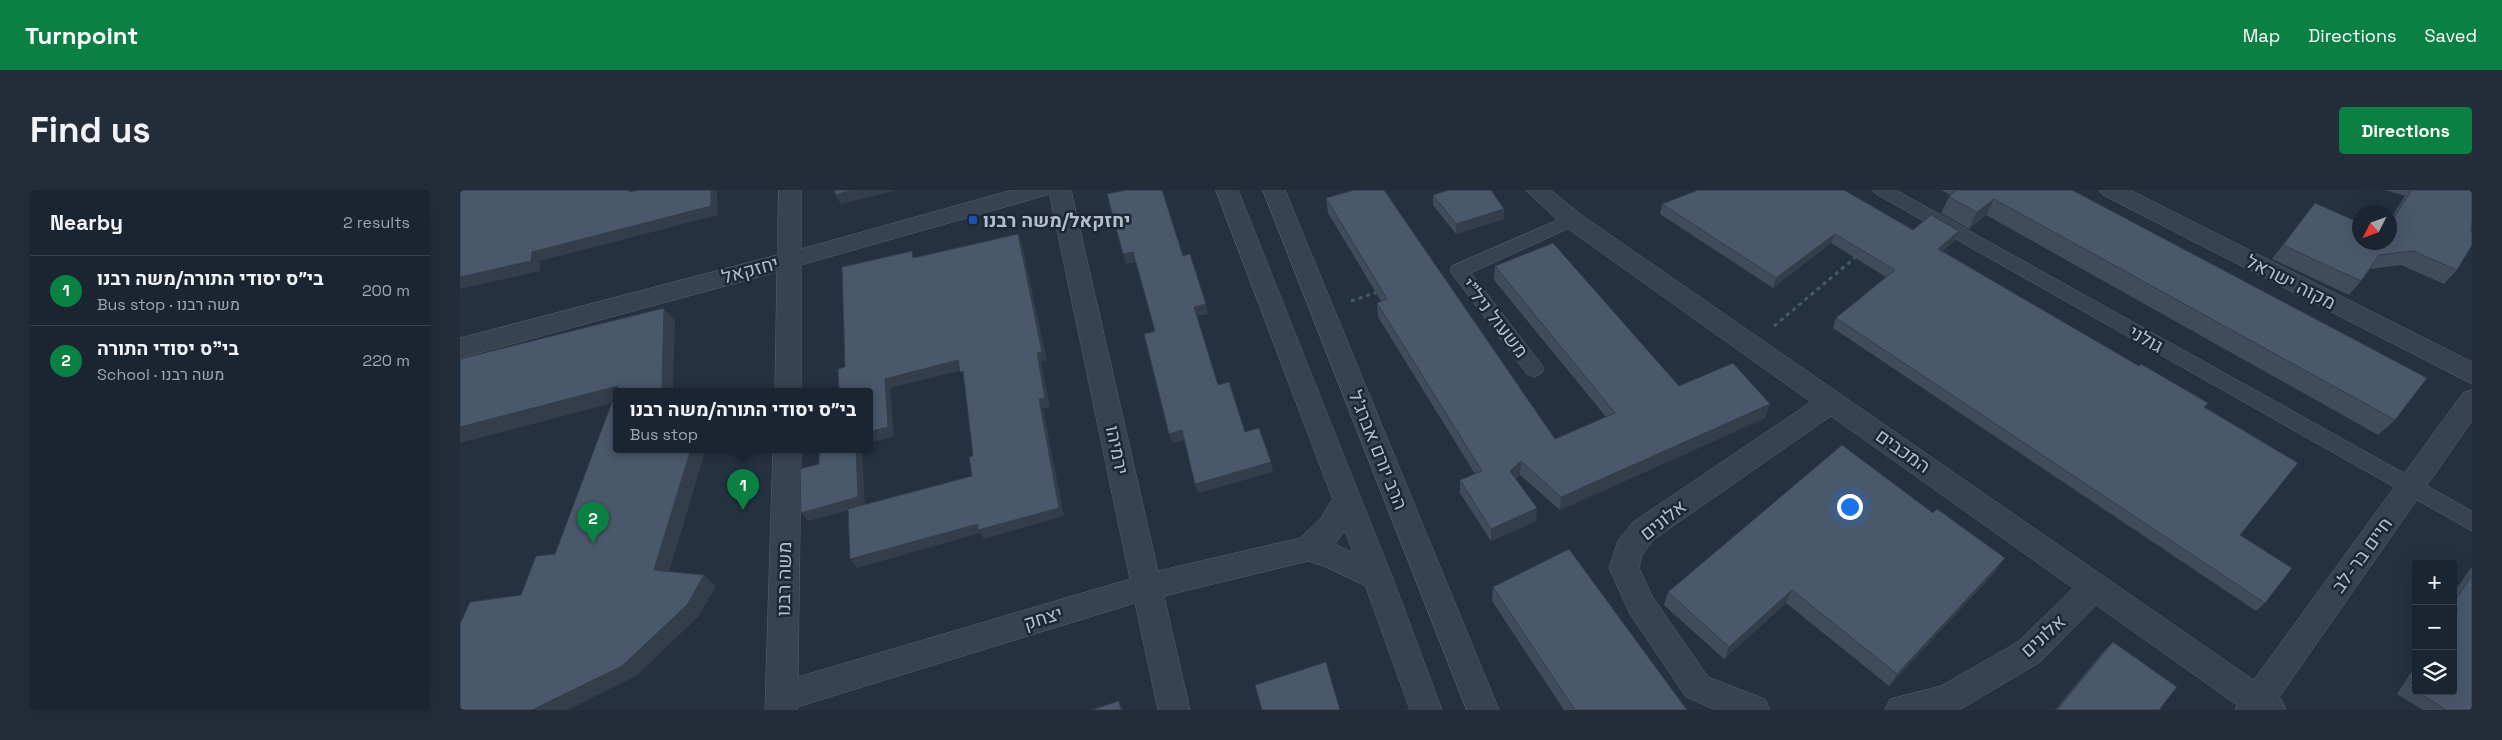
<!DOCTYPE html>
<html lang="en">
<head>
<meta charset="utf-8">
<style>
	:root { --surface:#1a2531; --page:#232d39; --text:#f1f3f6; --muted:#9fa5ab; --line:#38424d; --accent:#0b8043 }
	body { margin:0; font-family:"Space Grotesk",Heebo,sans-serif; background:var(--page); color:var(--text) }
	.controls { position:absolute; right:15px; bottom:15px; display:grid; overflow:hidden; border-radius:5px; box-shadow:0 5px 20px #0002 }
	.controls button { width:45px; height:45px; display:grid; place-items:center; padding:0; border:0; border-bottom:1px solid var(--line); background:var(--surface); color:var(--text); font:25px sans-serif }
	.compass { position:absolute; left:1892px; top:15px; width:45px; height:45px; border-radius:50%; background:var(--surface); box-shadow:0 5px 20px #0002; rotate:228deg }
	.you { position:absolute; left:1389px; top:316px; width:18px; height:18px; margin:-12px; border:4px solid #fff; border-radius:50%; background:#1a73e8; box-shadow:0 0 0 8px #1a73e833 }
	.badge { display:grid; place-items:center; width:32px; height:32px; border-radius:50%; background:var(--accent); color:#fff; font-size:16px; font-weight:700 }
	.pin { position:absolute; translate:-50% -41px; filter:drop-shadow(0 1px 2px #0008) }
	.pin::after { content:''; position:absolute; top:26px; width:18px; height:15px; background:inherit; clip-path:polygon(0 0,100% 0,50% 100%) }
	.popup { position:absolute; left:153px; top:198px; width:260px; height:65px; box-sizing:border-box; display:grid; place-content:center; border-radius:5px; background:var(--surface); filter:drop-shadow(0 1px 4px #0005); font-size:16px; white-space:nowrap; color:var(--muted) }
	.popup b { font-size:19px; color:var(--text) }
	.popup::after { content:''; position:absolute; left:50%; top:100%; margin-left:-10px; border:10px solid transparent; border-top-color:var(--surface) }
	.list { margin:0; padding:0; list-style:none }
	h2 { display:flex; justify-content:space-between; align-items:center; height:65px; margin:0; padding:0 20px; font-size:21px }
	h2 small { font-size:16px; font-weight:400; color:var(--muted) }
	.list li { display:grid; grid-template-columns:32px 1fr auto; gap:15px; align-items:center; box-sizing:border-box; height:70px; padding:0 20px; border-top:1px solid var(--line) }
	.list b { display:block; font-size:19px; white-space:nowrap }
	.list p { margin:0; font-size:16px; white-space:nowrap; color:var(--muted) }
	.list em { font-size:16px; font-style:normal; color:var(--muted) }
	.icon { flex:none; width:28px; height:28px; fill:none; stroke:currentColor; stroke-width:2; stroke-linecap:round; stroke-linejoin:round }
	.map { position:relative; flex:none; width:2012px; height:520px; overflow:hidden; border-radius:5px }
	header { display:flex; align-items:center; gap:30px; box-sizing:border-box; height:70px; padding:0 25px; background:var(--accent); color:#fff }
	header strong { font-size:24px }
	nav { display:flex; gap:28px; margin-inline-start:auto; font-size:18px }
	.intro { display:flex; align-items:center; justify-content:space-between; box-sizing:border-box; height:120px; padding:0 30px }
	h1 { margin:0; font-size:35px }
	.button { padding:12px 22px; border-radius:5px; background:var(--accent); color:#fff; font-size:18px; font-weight:700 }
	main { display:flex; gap:30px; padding:0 30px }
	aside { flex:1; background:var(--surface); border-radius:5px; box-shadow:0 5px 20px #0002 }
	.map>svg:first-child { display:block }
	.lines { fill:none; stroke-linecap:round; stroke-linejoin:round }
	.service-casing { stroke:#55616e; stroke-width:1 }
	.minor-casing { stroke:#55616e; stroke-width:1 }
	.tertiary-casing { stroke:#55616e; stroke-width:1 }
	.path { stroke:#435d5e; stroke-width:3; stroke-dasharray:4 4; stroke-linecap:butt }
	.service { fill:#374350; fill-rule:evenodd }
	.minor { fill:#374350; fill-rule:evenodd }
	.tertiary { fill:#374350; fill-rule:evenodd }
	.wall { fill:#3f4c5b }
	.shaded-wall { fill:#333e4a }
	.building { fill:#49586a; stroke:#333e4a }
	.transit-dot { fill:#1a4fb4; stroke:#1c2835; stroke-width:2 }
	.labels { text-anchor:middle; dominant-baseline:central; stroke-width:5; stroke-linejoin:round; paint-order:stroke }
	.poi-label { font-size:19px; font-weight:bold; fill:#b4becb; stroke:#1c2835; text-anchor:start }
	.street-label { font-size:19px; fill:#b4becb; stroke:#1c2835 }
</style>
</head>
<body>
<header>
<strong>Turnpoint</strong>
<nav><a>Map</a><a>Directions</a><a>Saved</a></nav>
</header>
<div class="intro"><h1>Find us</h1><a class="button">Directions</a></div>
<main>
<aside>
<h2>Nearby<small>2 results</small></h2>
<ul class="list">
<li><span class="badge">1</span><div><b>בי״ס יסודי התורה/משה רבנו</b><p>Bus stop · משה רבנו</p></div><em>200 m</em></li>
<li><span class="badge">2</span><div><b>בי&quot;ס יסודי התורה</b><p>School · משה רבנו</p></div><em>220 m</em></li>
</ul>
</aside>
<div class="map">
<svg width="2012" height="520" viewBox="0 0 2012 520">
	<rect width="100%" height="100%" fill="#233141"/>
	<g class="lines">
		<defs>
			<g id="service">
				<polygon points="1413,0 1436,0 2012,321 2012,341 1416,4"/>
				<polygon points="1112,24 1118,26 1121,30 1118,34 1011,83 1081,174 1084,179 1081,184 1074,187 1067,184 990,81 992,76"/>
			</g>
			<g id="minor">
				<polygon points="319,0 341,0 341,59 552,0 611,0 698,381 840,348 861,328 877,301 887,297 897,301 901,309 886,339 875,354 929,380 933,389 929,398 918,402 866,377 848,371 704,406 730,520 698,520 675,413 337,517 337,520 305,520 313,259 341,259 338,487 670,389 589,2 587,5 341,75 341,201 315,201 317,82 0,168 0,148 317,65"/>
				<polygon points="1066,0 1091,0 1120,24 1821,509 1826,520 1784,520 1636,415 1580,472 1499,520 1425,520 1430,509 1481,496 1558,452 1613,398 1371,226 1193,350 1182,365 1179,378 1192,406 1248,487 1305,509 1310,520 1256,520 1226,507 1170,424 1149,378 1158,351 1173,332 1351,212 1104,36"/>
				<polygon points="1640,0 1670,0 2012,172 2012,194 1643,5"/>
			</g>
			<g id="tertiary">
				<polygon points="756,0 778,0 933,389 982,520 950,520 903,389"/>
				<polygon points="803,0 825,0 1039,520 1007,520"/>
				<polygon points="2012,200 2012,231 1810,520 1775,520 1780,509 2003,203"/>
			</g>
		</defs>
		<use href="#service" class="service-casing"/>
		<use href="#minor" class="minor-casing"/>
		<use href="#tertiary" class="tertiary-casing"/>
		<g class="path">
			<polyline points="891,111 918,102"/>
			<polyline points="1314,136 1397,66"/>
		</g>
		<use href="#service" class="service"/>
		<use href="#minor" class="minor"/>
		<use href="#tertiary" class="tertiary"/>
	</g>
	<g class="wall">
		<polygon points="1236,0 1384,0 1453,40 1499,41 1495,51 1483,61 1744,217 1780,345 1805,413 1796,421 1373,138 1376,128 1426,87 1371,53 1313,98 1200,24 1202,14 1236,1"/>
		<polygon points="1481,0 1612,0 1935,230 1918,245 1526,25 1509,39 1481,23 1490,5"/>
		<polygon points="1925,0 2012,0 1997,80 1984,94 1941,75 1910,79 1901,91 1889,105 1812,69 1855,13 1930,52 1930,29 1945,6"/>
		<polygon points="973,5 1044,19 1044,29 996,44 973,15"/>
		<polygon points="866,8 1095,249 1146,227 1034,90 1035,76 1219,196 1305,228 1100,320 1060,285 1055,289 1077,318 1076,331 1031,351 1000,303 1000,290 1015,284 918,127 917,113 921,111 868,23"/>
		<polygon points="1473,323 1536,381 1429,496 1326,413 1264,469 1204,415 1208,402"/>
		<polygon points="2012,377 2012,520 1963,520 1937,504 1956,475 1956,501 1993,501 1993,404 2010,379"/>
		<polygon points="1033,397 1227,520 1104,520 1032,411"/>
		<polygon points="1653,452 1699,520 1595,520 1643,462"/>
	</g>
	<g class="shaded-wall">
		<polygon points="251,0 257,0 258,25 80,71 80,81 0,99 0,87 72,62"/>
		<polygon points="393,0 438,0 381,14 375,5"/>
		<polygon points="1534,9 1526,25 1509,39 1517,22"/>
		<polygon points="1044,19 1044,29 996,44 996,34"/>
		<polygon points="1499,41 1495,51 1474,68 1478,59"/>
		<polygon points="558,44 562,54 587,171 581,172 590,217 583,218 604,326 524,349 520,343 397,378 390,369 518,334 579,209"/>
		<polygon points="1375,44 1371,53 1313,98 1316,88"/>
		<polygon points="673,62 676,72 666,74 663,64"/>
		<polygon points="746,114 748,124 736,126 734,117"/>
		<polygon points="204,118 215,131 213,201 202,201"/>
		<polygon points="498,170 503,180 430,198 434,246 409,253 409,242 425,189"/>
		<polygon points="158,196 157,212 0,253 0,237"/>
		<polygon points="1310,214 1305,228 1100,320 1101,307"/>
		<polygon points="722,240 725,250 712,253 709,244"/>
		<polygon points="231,259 246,259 206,392 194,380"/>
		<polygon points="396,259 402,259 405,316 348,331 341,323"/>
		<polygon points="1061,271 1060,285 1049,295 1050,281"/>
		<polygon points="811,272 813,282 738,303 735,294"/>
		<polygon points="1077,318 1076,331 1031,351 1031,339"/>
		<polygon points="1545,368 1536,381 1429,496 1437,484"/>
		<polygon points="244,385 256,396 239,426 176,486 107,520 72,520"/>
		<polygon points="1332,400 1326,413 1264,469 1269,457"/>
		<polygon points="659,511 663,519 663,520 661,520"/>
	</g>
	<g class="building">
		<polygon points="0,0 169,0 169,2 179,0 251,0 251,16 72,62 71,71 0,87"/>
		<polygon points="375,0 393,0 375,5"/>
		<polygon points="666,0 702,0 723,66 730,64 746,114 734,117 758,195 769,192 785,242 799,238 811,272 735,294 722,240 709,244 684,144 695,141 673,62 663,64 647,4"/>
		<polygon points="894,0 924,0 1095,249 1155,223 1035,76 1093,53 1219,196 1273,173 1310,214 1101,307 1061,271 1050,281 1077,318 1031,339 1000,290 1022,281 917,113 927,109 866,8"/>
		<polygon points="989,0 1031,0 1044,19 996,34 973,5"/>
		<polygon points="1238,0 1384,0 1453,40 1471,25 1499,41 1478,59 1679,176 1681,174 1748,213 1744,217 1838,273 1780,345 1832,378 1805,413 1376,128 1435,80 1375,44 1316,88 1202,14"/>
		<polygon points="1497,0 1612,0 1967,188 1935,230 1534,9 1517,22 1489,7"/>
		<polygon points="1952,0 2012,0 2012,30 2011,42 2012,42 2012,55 1997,80 1953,61 1919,65 1901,91 1823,55 1855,13 1900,33 1900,52 1930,52 1930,33"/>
		<polygon points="558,44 582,162 577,163 585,208 579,209 599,318 518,340 518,334 390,369 388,319 512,286 509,267 513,266 503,181 500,182 498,170 425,189 428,237 409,242 409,201 379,201 378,179 385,177 382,77 452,61 453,68"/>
		<polygon points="204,118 202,201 157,201 157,259 231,259 194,380 244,385 227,415 162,476 72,520 0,520 0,434 10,412 61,405 76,366 95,364 158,196 0,237 0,169"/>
		<polygon points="1382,255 1473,323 1477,319 1545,368 1437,484 1332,400 1269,457 1208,402"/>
		<polygon points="359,259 396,259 398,307 341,323 340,279 359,274"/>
		<polygon points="1109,359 1227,520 1115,520 1033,397"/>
		<polygon points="2012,385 2012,520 1986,520 1957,501 1993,501 1993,427 1998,419 1993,416 1993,414"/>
		<polygon points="1653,452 1717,497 1699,520 1597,520"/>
		<polygon points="866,472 880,520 802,520 795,495"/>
		<polygon points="1956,486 1956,500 1949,496"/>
		<polygon points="659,511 661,520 631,520"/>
	</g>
	<rect class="transit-dot" x="508" y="25" width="10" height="10" rx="2.5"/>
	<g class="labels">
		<g class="poi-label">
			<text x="523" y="30">יחזקאל/משה רבנו</text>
		</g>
		<g class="street-label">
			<text transform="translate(290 80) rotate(-15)">יחזקאל</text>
			<text transform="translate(1831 92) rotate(27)">מקוה ישראל</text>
			<text transform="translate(1035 128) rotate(52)">משעול ניל"י</text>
			<text transform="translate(1686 149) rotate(29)">גולני</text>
			<text transform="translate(657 260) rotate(78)">ירמיהו</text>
			<text transform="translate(918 260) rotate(68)">הרב יורם אברג'ל</text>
			<text transform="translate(1443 261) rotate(35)">המכבים</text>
			<text transform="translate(1203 330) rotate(-38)">אלונים</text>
			<text transform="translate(1902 365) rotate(-54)">חיים בר-לב</text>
			<text transform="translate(324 389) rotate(-89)">משה רבנו</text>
			<text transform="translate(583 428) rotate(-17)">יצחק</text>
			<text transform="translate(1583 446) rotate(-42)">אלונים</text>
		</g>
	</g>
</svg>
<div class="controls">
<button>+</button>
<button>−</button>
<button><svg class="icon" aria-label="layers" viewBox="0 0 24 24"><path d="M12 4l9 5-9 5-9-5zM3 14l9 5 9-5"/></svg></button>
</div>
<svg class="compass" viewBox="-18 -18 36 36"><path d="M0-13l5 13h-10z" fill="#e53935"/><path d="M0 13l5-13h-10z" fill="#9fa5ab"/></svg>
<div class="you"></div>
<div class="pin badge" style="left:283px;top:320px">1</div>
<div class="popup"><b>בי״ס יסודי התורה/משה רבנו</b>Bus stop</div>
<div class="pin badge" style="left:133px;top:353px">2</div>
</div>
</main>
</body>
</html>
